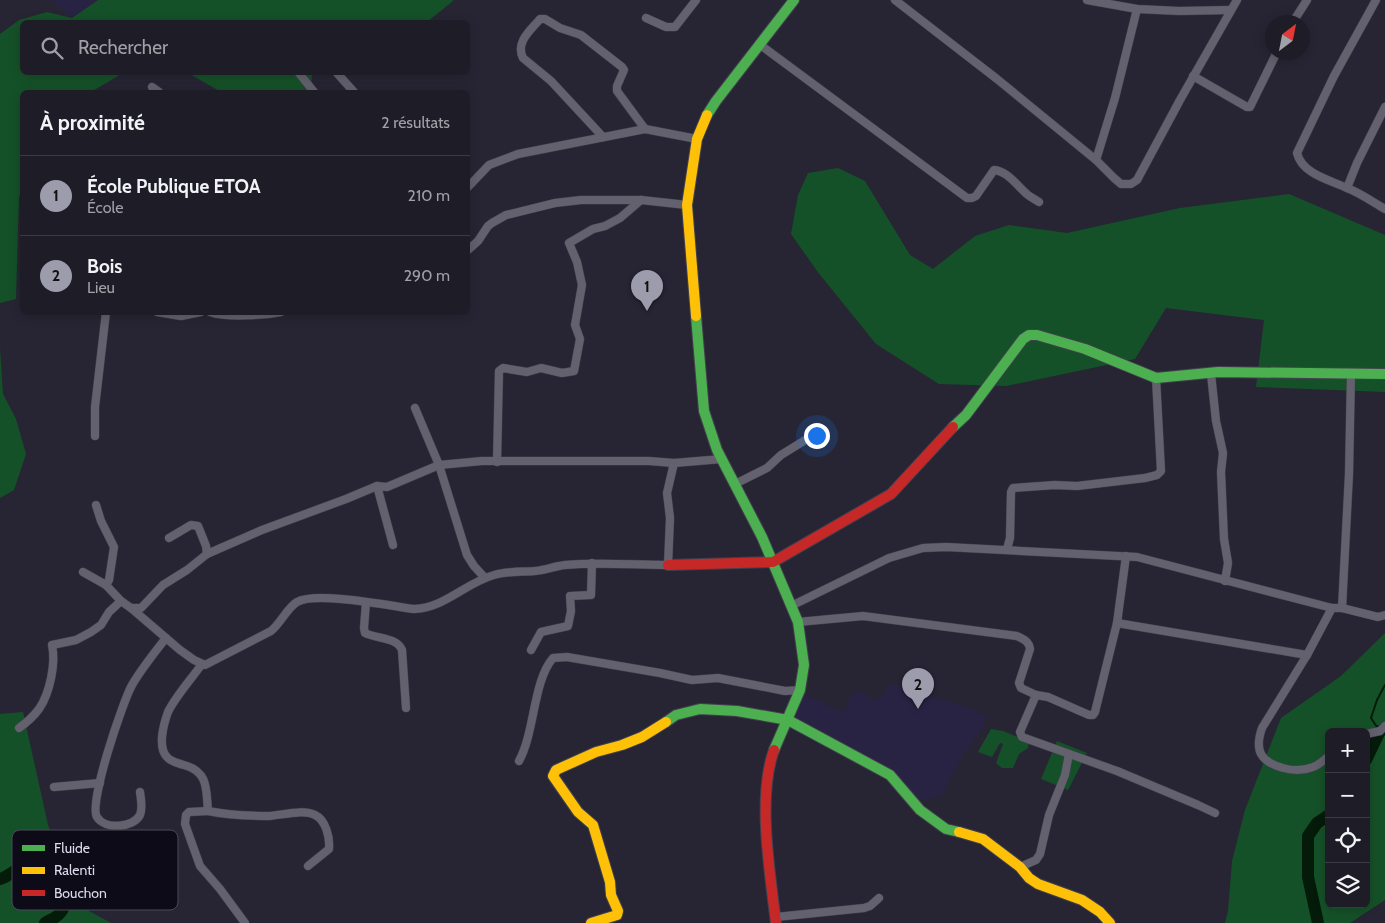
<!DOCTYPE html>
<html lang="fr">
<head>
<meta charset="utf-8">
<style>
	:root { --surface:#1d1c27; --page:#2a2933; --text:#f1f3f6; --muted:#a0a1a7; --line:#3b3a44; --accent:#9d9cad }
	body { margin:0; font-family:Cabin,sans-serif; background:var(--page); color:var(--text) }
	.controls { position:absolute; right:15px; bottom:15px; display:grid; overflow:hidden; border-radius:8px; box-shadow:0 2px 12px #0003 }
	.controls button { width:45px; height:45px; display:grid; place-items:center; padding:0; border:0; border-bottom:1px solid var(--line); background:var(--surface); color:var(--text); font:25px sans-serif }
	.compass { position:absolute; left:1265px; top:15px; width:45px; height:45px; border-radius:50%; background:var(--surface); box-shadow:0 2px 12px #0003; rotate:32deg }
	.you { position:absolute; left:816px; top:435px; width:18px; height:18px; margin:-12px; border:4px solid #fff; border-radius:50%; background:#1a73e8; box-shadow:0 0 0 8px #1a73e833 }
	.badge { display:grid; place-items:center; width:32px; height:32px; border-radius:50%; background:var(--accent); color:#111; font-size:16px; font-weight:700 }
	.pin { position:absolute; translate:-50% -41px; filter:drop-shadow(0 1px 2px #0008) }
	.pin::after { content:''; position:absolute; top:26px; width:18px; height:15px; background:inherit; clip-path:polygon(0 0,100% 0,50% 100%) }
	.list { margin:0; padding:0; list-style:none }
	h2 { display:flex; justify-content:space-between; align-items:center; height:65px; margin:0; padding:0 20px; font-size:21px }
	h2 small { font-size:16px; font-weight:400; color:var(--muted) }
	.list li { display:grid; grid-template-columns:32px 1fr auto; gap:15px; align-items:center; box-sizing:border-box; height:80px; padding:0 20px; border-top:1px solid var(--line) }
	.list b { display:block; font-size:19px; white-space:nowrap }
	.list p { margin:0; font-size:16px; white-space:nowrap; color:var(--muted) }
	.list em { font-size:16px; font-style:normal; color:var(--muted) }
	.icon { flex:none; width:28px; height:28px; fill:none; stroke:currentColor; stroke-width:2; stroke-linecap:round; stroke-linejoin:round }
	.map { position:relative; flex:none; width:1385px; height:923px; overflow:hidden }
	.search { position:absolute; background:var(--surface); box-shadow:0 2px 12px #0003; left:20px; top:20px; width:450px; height:55px; display:flex; align-items:center; gap:12px; box-sizing:border-box; padding:0 18px; border-radius:8px; color:var(--muted); font-size:19px }
	.panel { position:absolute; background:var(--surface); box-shadow:0 2px 12px #0003; left:20px; top:90px; width:450px; height:225px; border-radius:8px }
	.map>svg:first-child { display:block }
	.built { fill:#282342 }
	.green { fill:#155128; fill-rule:evenodd }
	.lines { fill:none; stroke-linecap:round; stroke-linejoin:round }
	.stream { stroke:#051b0a; stroke-width:2 }
	.river { stroke:#051b0a; stroke-width:12 }
	.street-casing { stroke:#42404d; stroke-width:9 }
	.fast-casing { stroke:#42404d; stroke-width:12 }
	.slow-casing { stroke:#42404d; stroke-width:12 }
	.jam-casing { stroke:#42404d; stroke-width:12 }
	.street { stroke:#62616d; stroke-width:8 }
	.fast { stroke:#4caf50; stroke-width:10 }
	.slow { stroke:#ffc107; stroke-width:10 }
	.jam { stroke:#c62828; stroke-width:10 }
	.key { fill:#0c0b17; stroke:#4b4a58; stroke-width:1 }
	.key-label { font-size:14px; fill:#dddcee }
</style>
</head>
<body>
<div class="map">
<svg width="1385" height="923" viewBox="0 0 1385 923">
	<rect width="100%" height="100%" fill="#272534"/>
	<g class="built">
		<polygon points="51,0 98,0 72,18"/>
		<polygon points="891,683 975,710 988,717 980,731 965,751 944,791 937,797 923,800 913,798 899,790 884,777 788,728 802,693 841,711 846,709 848,699 854,693 861,691 871,699 876,700 883,696"/>
	</g>
	<g class="green">
		<polygon points="98,0 454,0 427,22 338,21 337,22 22,22 22,72 123,73 91,92 22,92 22,189 19,197 16,299 0,303 0,34 19,20 47,12 72,18"/>
		<polygon points="188,73 312,73 311,92 221,92"/>
		<polygon points="838,168 865,181 910,255 933,269 975,236 1009,225 1067,233 1180,208 1289,194 1385,235 1385,392 1256,387 1264,320 1166,308 1135,359 1006,386 939,384 876,344 817,271 791,234 798,195 808,173"/>
		<polygon points="0,348 3,394 16,419 26,454 14,490 0,498"/>
		<path d="M1385 633V900L1350 923H1225L1228 911 1232 861 1245 810 1281 718 1341 676ZM1329 732H1366V904H1329Z"/>
		<polygon points="23,712 48,825 57,847 64,857 78,896 89,911 111,923 0,923 0,714"/>
		<polygon points="991,729 1003,731 1029,742 1028,748 1019,754 1013,768 1002,768 996,763 1003,744 1000,743 992,757 978,752"/>
		<polygon points="1057,741 1087,753 1068,790 1041,779"/>
	</g>
	<g class="lines">
		<polyline class="stream" points="1379,730 1371,718 1377,700 1385,685"/>
		<g class="river">
			<polyline points="1366,760 1380,731 1385,729"/>
			<path d="M0 879C25 871 27 847 58 859 61 873 71 899 61 912 57 918 51 919 45 923"/>
			<polyline points="1318,923 1308,877 1308,836 1317,823 1329,815"/>
		</g>
		<defs>
			<g id="street">
				<polyline points="895,0 997,79 1096,160 1114,178 1121,184 1131,184 1137,180 1180,100 1237,0"/>
				<polyline points="1087,0 1137,9 1179,11 1230,10"/>
				<path d="M1376 0 1334 76 1297 153C1302 174 1330 180 1347 188 1360 193 1373 202 1385 209"/>
				<polyline points="646,18 666,27 675,27 696,0"/>
				<polyline points="1293,22 1307,0"/>
				<path d="M759 44 967 198H972L976 196 994 170C1008 171 1018 187 1028 195 1032 198 1036 200 1039 202"/>
				<polyline points="298,72 314,92"/>
				<polyline points="336,72 354,92"/>
				<polyline points="1193,76 1247,107 1250,107 1277,52"/>
				<polyline points="152,87 159,92"/>
				<path d="M603 137 551 81 523 58C515 42 531 30 540 19H545L560 28 581 35 622 67 624 70 617 86V91L645 129"/>
				<polyline points="1096,160 1115,98 1137,9"/>
				<polyline points="468,187 489,165 518,154 645,129 697,139"/>
				<polyline points="1347,188 1357,163 1385,107"/>
				<polyline points="468,250 478,241 488,226 492,223 506,215 555,203 581,200 641,200 687,205"/>
				<polyline points="157,312 181,316 201,312"/>
				<path d="M210 312C226 318 265 315 281 312"/>
				<polyline points="1211,374 1216,421 1223,453 1221,472 1224,539 1228,563 1225,581"/>
				<polyline points="415,408 439,465 482,461 649,461 674,463 722,459"/>
				<polyline points="95,436 95,407 106,312"/>
				<polyline points="497,462 499,371 503,368 527,372 541,368 562,373 574,371 580,339 575,325 582,285 577,262 569,243 593,229 605,226 620,218 641,200"/>
				<polyline points="735,484 767,468 781,455 807,439"/>
				<polyline points="96,505 101,521 114,547 109,580 106,585"/>
				<polyline points="169,538 191,525 198,526 206,546 207,554"/>
				<polyline points="393,545 377,486 387,487 439,465 467,555 474,566 485,578"/>
				<polyline points="1007,549 1010,538 1011,492 1013,488 1055,485 1077,486 1145,478 1157,475 1161,471 1156,378"/>
				<path d="M83 572 106 585 121 601 131 608 180 650 194 660 205 665 271 631C281 623 287 608 297 602 316 591 391 606 414 609 445 608 465 583 494 575 507 571 522 572 535 571 546 570 555 566 565 565 599 562 634 565 668 565L670 518 667 493 674 463"/>
				<path d="M366 602 364 628 365 633C377 639 397 637 402 650L406 708"/>
				<polyline points="791,606 889,558 923,548 946,547 1137,557 1332,608 1342,608 1349,474 1351,373"/>
				<polyline points="131,608 141,608 163,585 187,570 207,554 262,530 346,499 377,486"/>
				<polyline points="1342,608 1378,617 1385,615"/>
				<path d="M798 622 863 616 1017 636C1023 639 1029 641 1030 649L1019 683 1021 688 1036 695 1048 697 1089 715H1093L1095 712 1117 623 1126 556"/>
				<polyline points="1117,623 1307,655"/>
				<polyline points="531,650 541,632 568,626 571,611 570,596 591,595 592,563"/>
				<path d="M202 664C192 678 175 697 168 712 164 723 157 747 167 757 171 762 178 763 184 765 209 772 206 790 208 811 227 815 249 816 269 816 283 815 302 809 315 815 326 820 330 838 329 849L308 866"/>
				<polyline points="1036,695 1020,732 1022,737 1117,771 1198,805 1215,813"/>
				<path d="M19 728C26 723 33 717 39 709 50 693 56 663 52 645L76 640 91 632 101 625 109 612 121 601"/>
				<polyline points="1366,734 1380,731 1385,726"/>
				<path d="M1329 756C1324 760 1319 765 1313 767 1303 771 1294 771 1283 768 1261 762 1254 751 1262 728L1307 655 1332 608"/>
				<path d="M519 761C535 732 533 681 553 658L567 657 660 673 692 680 718 678 785 691 800 690"/>
				<polyline points="54,787 100,783"/>
				<path d="M140 792C141 800 143 808 140 815 133 828 105 830 97 817 88 804 123 701 132 685 142 668 154 653 166 638"/>
				<polyline points="208,811 189,812 186,815 185,824 200,866 220,889 245,923"/>
				<polyline points="1020,867 1036,860 1040,854 1049,815 1065,775 1069,754"/>
				<polyline points="776,917 864,908 870,906 879,898"/>
			</g>
			<g id="fast">
				<polyline points="707,115 716,101 794,0"/>
				<polyline points="696,316 704,411 717,450 762,537 798,622 804,665 800,690 774,750"/>
				<polyline points="953,427 966,415 1023,339 1029,335 1037,335 1085,349 1156,378 1218,372 1385,374"/>
				<polyline points="666,722 676,715 700,709 737,711 788,720 890,775 920,810 946,829 959,832"/>
			</g>
			<g id="slow">
				<polyline points="696,316 687,205 697,139 707,115"/>
				<polyline points="959,832 983,839 1020,867 1029,878 1038,884 1082,900 1100,912 1110,923"/>
				<polyline points="591,923 617,915 618,911 611,895 610,882 593,825 578,812 553,776 556,770 596,752 622,745 642,737 666,722"/>
			</g>
			<g id="jam">
				<polyline points="668,565 773,562 891,494 953,427"/>
				<path d="M774 750C757 797 770 873 776 923"/>
			</g>
		</defs>
		<use href="#street" class="street-casing"/>
		<use href="#fast" class="fast-casing"/>
		<use href="#slow" class="slow-casing"/>
		<use href="#jam" class="jam-casing"/>
		<use href="#street" class="street"/>
		<use href="#fast" class="fast"/>
		<use href="#slow" class="slow"/>
		<use href="#jam" class="jam"/>
	</g>
	<rect x="12" y="830" width="166" height="80" rx="8" class="key"/>
	<rect x="22" y="845" width="23" height="6" fill="#4caf50"/>
	<rect x="22" y="867" width="23" height="7" fill="#ffc107"/>
	<rect x="22" y="890" width="23" height="6" fill="#c62828"/>
	<g class="key-label">
		<text x="54" y="853">Fluide</text>
		<text x="54" y="875">Ralenti</text>
		<text x="54" y="898">Bouchon</text>
	</g>
</svg>
<div class="controls">
<button>+</button>
<button>−</button>
<button><svg class="icon" aria-label="locate" viewBox="0 0 24 24"><circle cx="12" cy="12" r="6"/><path d="M12 2v4M12 18v4M2 12h4M18 12h4"/></svg></button>
<button><svg class="icon" aria-label="layers" viewBox="0 0 24 24"><path d="M12 4l9 5-9 5-9-5zM3 14l9 5 9-5"/></svg></button>
</div>
<svg class="compass" viewBox="-18 -18 36 36"><path d="M0-13l5 13h-10z" fill="#e53935"/><path d="M0 13l5-13h-10z" fill="#a0a1a7"/></svg>
<div class="you"></div>
<div class="pin badge" style="left:647px;top:311px">1</div>
<div class="pin badge" style="left:918px;top:709px">2</div>
<div class="search"><svg class="icon" aria-label="search" viewBox="0 0 24 24"><circle cx="10" cy="10" r="6"/><path d="M15 15l6 6"/></svg>Rechercher</div>
<section class="panel">
<h2>À proximité<small>2 résultats</small></h2>
<ul class="list">
<li><span class="badge">1</span><div><b>École Publique ETOA</b><p>École</p></div><em>210 m</em></li>
<li><span class="badge">2</span><div><b>Bois</b><p>Lieu</p></div><em>290 m</em></li>
</ul>
</section>
</div>
</body>
</html>
